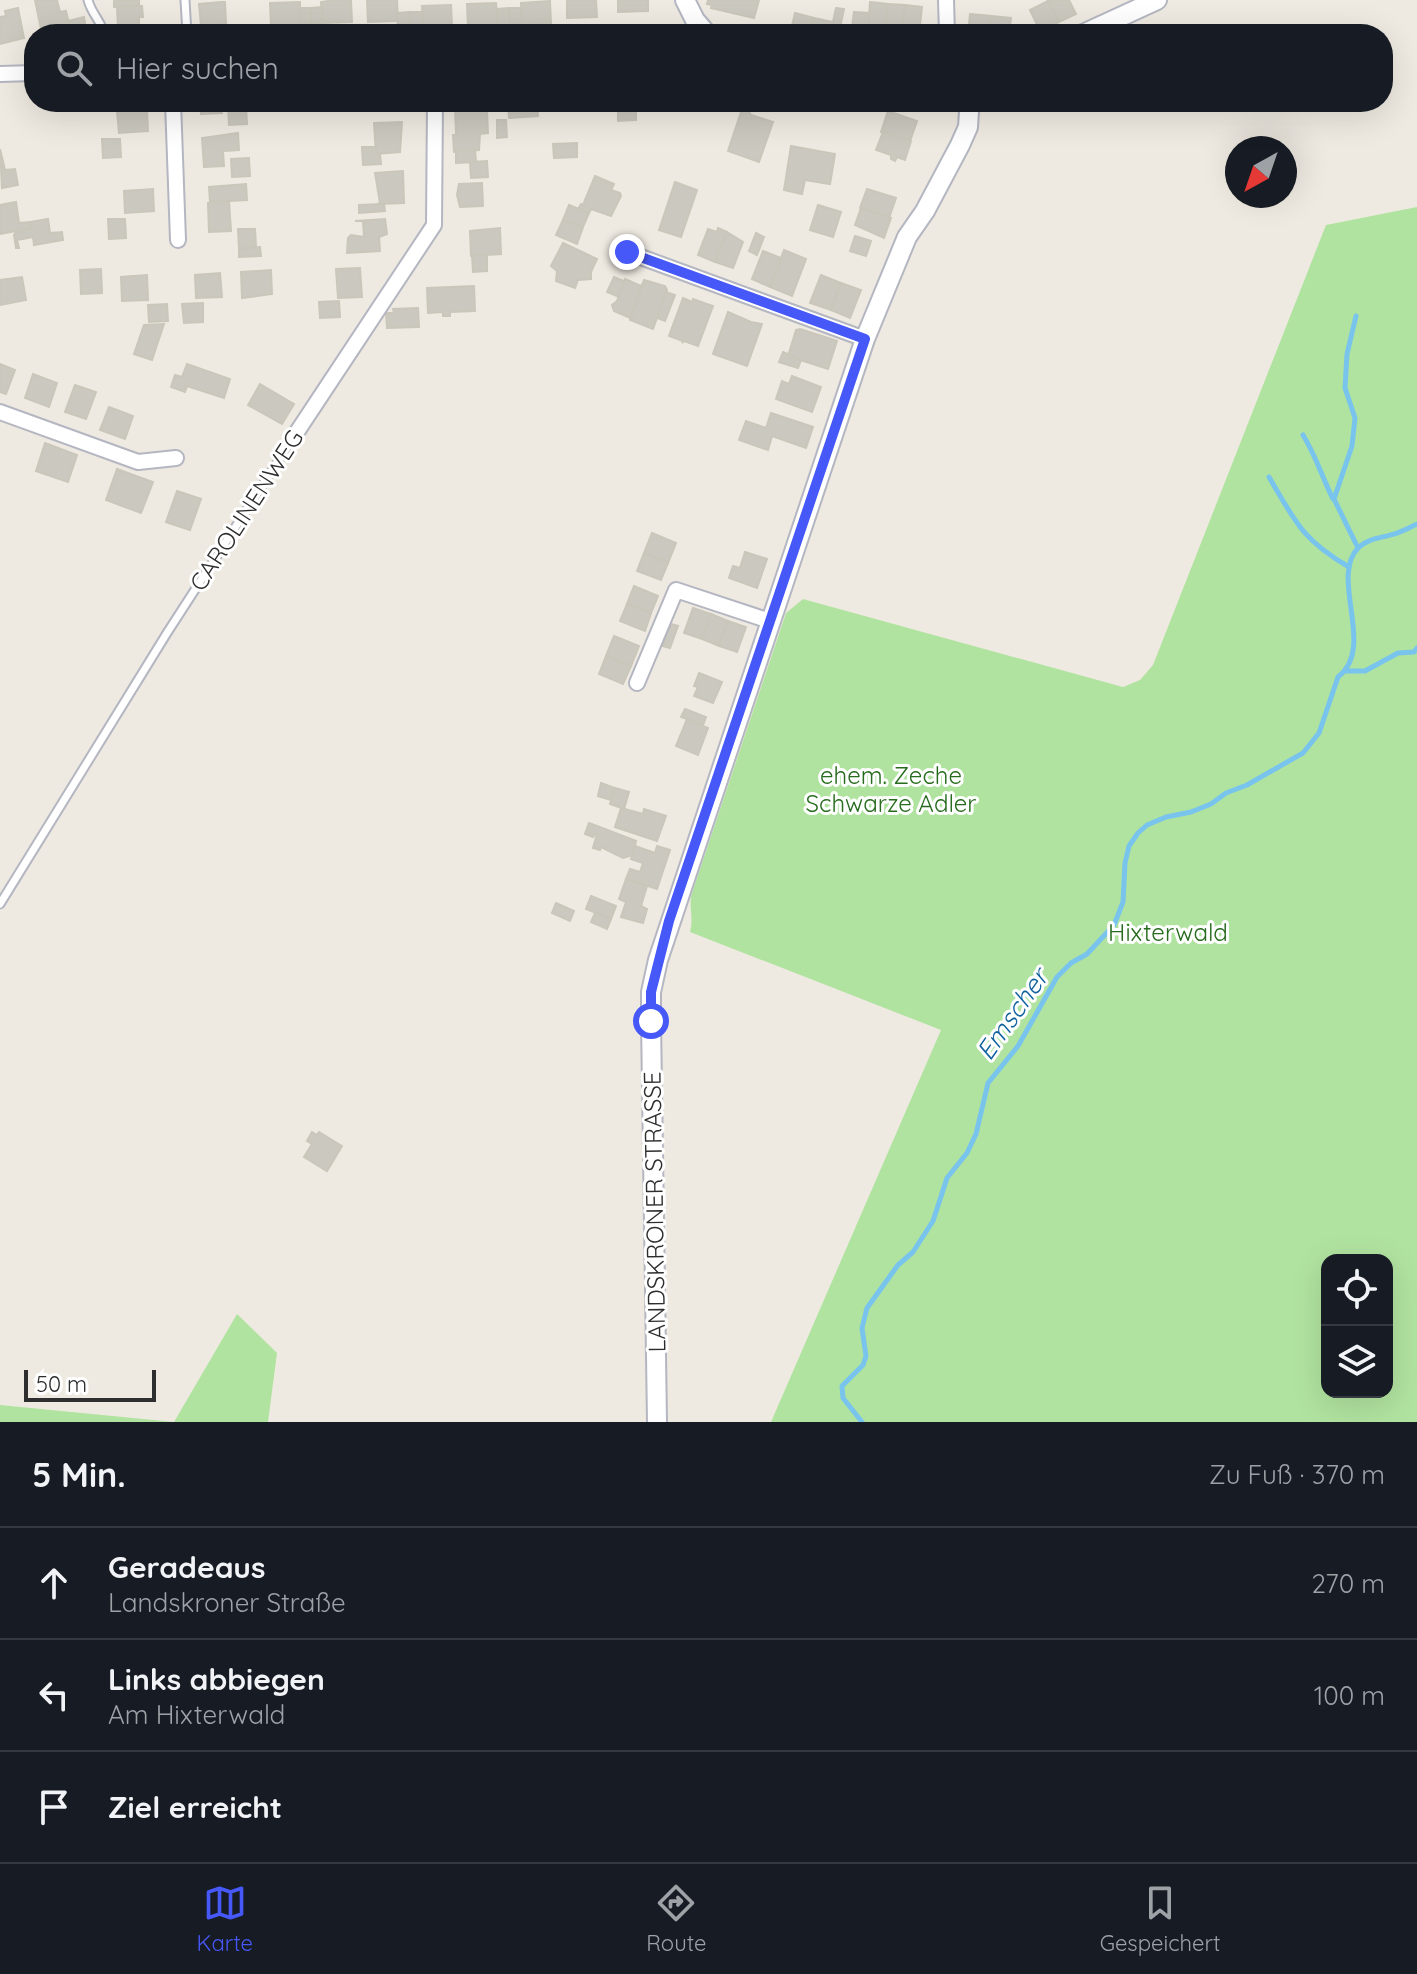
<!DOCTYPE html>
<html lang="de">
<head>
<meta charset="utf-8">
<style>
	:root { --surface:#171b24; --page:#242831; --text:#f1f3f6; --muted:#9ea1a6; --line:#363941; --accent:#4658f7 }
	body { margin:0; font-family:Quicksand,sans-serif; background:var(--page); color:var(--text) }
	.controls { position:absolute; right:24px; bottom:24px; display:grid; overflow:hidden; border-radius:16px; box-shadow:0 8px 32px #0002 }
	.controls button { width:72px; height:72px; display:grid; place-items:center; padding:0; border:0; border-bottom:2px solid var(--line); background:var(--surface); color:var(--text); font:40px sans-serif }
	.compass { position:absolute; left:1225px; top:136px; width:72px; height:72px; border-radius:50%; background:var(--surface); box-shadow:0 8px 32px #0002; rotate:220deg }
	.scale { position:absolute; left:24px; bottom:20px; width:132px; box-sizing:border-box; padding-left:8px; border:4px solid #2e2e2e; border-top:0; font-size:22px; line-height:28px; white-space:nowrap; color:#2e2e2e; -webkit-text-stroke:6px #fff; paint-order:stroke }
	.stop { position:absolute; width:24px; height:24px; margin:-18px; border:6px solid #4658f7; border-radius:50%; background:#fff }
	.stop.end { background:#4658f7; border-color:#fff; box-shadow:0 2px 8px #0008 }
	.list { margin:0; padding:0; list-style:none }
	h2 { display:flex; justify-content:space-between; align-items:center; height:104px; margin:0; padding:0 32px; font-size:34px }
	h2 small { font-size:26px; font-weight:400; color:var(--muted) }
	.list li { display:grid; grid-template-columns:52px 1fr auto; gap:24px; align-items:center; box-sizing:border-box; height:112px; padding:0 32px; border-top:2px solid var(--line) }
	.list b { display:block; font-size:30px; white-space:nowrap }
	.list p { margin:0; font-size:26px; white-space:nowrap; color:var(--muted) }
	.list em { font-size:26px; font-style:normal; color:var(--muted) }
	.icon { flex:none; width:44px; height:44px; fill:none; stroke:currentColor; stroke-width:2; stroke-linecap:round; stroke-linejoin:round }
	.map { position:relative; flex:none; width:1417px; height:1422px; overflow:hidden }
	.search { position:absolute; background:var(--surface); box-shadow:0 8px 32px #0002; left:24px; right:24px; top:24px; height:88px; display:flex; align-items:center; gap:20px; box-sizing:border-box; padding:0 28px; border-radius:32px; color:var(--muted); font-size:30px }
	.sheet { height:440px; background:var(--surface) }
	nav { display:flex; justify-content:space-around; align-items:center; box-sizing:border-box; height:112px; border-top:2px solid var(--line); background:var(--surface); font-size:22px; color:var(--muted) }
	nav a { display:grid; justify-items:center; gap:4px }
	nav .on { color:var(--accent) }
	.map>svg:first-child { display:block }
	.green { fill:#b1e3a0; fill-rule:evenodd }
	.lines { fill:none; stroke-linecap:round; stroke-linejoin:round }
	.stream { stroke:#78c4ed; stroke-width:5 }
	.building { fill:#cbc8bf; stroke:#cac6ba; stroke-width:2 }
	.service-casing { stroke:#b4b6c1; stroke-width:11 }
	.minor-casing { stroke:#b4b6c1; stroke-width:18 }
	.tertiary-casing { stroke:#b4b6c1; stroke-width:22 }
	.service { stroke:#fff; stroke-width:7 }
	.minor { stroke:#fff; stroke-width:14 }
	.tertiary { stroke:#fff; stroke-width:18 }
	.route { stroke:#4658f7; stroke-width:10 }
	.labels { text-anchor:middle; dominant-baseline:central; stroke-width:6; stroke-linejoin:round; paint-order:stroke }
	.street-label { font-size:24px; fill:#2e2e2e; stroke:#fff }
	.park-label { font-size:24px; fill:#276c1d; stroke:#fff }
	.water-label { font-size:26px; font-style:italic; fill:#11629f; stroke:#fff }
</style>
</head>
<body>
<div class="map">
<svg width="1417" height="1422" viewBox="0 0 1417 1422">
	<rect width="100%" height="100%" fill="#efeae1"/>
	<g class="green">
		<path d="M1417 207V1422H771L941 1030 690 932C694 917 688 905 692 893L786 613 803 599 1123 687 1140 680 1153 665 1326 225ZM1327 1260H1387V1392H1327Z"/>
		<polygon points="237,1314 277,1353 268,1422 0,1422 0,1405 174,1422"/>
	</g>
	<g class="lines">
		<g class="stream">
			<polyline points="1356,316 1347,354 1345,388 1355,418 1352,446 1334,499 1358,548"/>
			<path d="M1303 435C1316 456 1322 477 1333 499"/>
			<path d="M1269 477C1295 521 1302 540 1349 567"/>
			<polyline points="1345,671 1365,671 1398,653 1414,652 1417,648"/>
			<path d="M862 1422 843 1398 842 1386 863 1365 866 1356 862 1328 867 1308 898 1265 913 1252 933 1221 947 1178 967 1153 976 1134 988 1083 1018 1046 1057 977 1071 963 1087 954 1114 925 1123 902 1125 863 1129 846 1138 833 1147 825 1166 817 1191 812 1211 804 1226 793 1247 785 1303 753 1319 733 1338 677C1377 647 1328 577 1359 547 1369 538 1382 538 1394 534 1402 532 1410 527 1417 524"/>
		</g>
	</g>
	<g class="building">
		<polygon points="35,0 57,0 60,12 66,11 71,33 42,34"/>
		<polygon points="114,0 139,0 139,6 114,7"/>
		<polygon points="336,0 351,0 352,22 322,23 321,2"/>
		<polygon points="367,0 397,0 398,21 368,22"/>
		<polygon points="567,0 596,0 597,17 567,18"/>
		<polygon points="618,0 648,0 648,11 618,12"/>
		<polygon points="708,0 759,0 754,18 711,8 712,5 707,4"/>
		<polygon points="1069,0 1076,14 1059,22 1048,1"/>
		<polygon points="550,1 551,23 522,25 521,3"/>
		<polygon points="1048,1 1059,22 1040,31 1030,10"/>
		<polygon points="221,2 225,2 226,24 201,26 199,4"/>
		<polygon points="300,2 300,25 271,26 270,3"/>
		<polygon points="870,2 888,4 885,30 868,29"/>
		<polygon points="496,3 498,26 468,27 467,4"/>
		<polygon points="888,4 905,5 902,32 885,30"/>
		<polygon points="451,5 452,27 423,29 422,6"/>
		<polygon points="905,5 922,7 919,34 902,32"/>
		<polygon points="142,6 143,17 139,17 139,27 143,28 118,28 117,7"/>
		<polygon points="322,7 322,23 311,23 311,8"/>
		<polygon points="18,8 24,38 0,44 0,17 6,16 5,11"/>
		<polygon points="300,8 311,8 311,23 300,24"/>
		<polygon points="509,8 521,8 522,24 510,24"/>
		<polygon points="509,8 510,24 498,25 497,9"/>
		<polygon points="836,8 844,9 839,32 831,31"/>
		<polygon points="409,12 422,12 423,28 410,28"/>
		<polygon points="409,12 410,28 398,29 397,13"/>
		<polygon points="854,12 869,13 868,29 852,27"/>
		<polygon points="795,13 814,18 810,34 790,34"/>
		<polygon points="970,14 991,16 989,34 968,34"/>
		<polygon points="991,16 1011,18 1009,34 989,34"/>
		<polygon points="84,17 87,34 71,34 68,21"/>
		<polygon points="814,18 833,22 830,34 810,34"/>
		<polygon points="200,102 221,102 222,113 201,114"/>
		<polygon points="508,102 537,102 538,116 509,118"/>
		<polygon points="558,102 606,102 606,105 572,106 572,111 559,111"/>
		<polygon points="618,102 636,102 636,120 618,121"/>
		<polygon points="246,105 247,124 229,125 228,106"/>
		<polygon points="468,106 468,111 487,110 488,133 480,134 479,150 454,152 453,135 456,135 455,107"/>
		<polygon points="147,109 148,131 119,133 117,111"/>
		<polygon points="748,110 751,115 773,122 759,162 728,151 741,112"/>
		<polygon points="888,111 917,121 910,141 881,132"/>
		<polygon points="497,120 506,120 507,137 497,138"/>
		<polygon points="402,122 400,152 376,154 374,123"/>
		<polygon points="883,132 911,141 905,160 897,157 895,161 891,159 891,155 876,150"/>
		<polygon points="238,133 239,150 223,151 224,166 204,167 202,138"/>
		<polygon points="102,139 120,139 121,157 103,158"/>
		<polygon points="577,143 577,157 554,158 553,144"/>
		<polygon points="791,146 835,154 830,184 805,180 802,194 784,190"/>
		<polygon points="362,147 376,147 376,154 380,154 381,164 363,165"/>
		<polygon points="0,149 5,170 15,169 18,185 2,188"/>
		<polygon points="475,150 476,162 456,163 456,151"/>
		<polygon points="249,158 250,176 232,177 231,159"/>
		<polygon points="487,161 488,177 471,178 470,162"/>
		<polygon points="403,171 404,203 377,204 380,203 375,173"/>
		<polygon points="595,176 614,184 611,190 620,193 621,196 611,216 591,209 589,213 578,209 581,204 583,205"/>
		<polygon points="675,182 697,190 681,237 659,230"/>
		<polygon points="482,183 483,206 460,207 457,195 459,184"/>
		<polygon points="246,184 247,200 210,202 209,187"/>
		<polygon points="153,189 154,211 125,213 124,191"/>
		<polygon points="867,189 896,198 889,218 860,208"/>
		<polygon points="229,201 231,231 209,232 208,203"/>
		<polygon points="16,202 19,223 30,222 32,228 0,234 0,205"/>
		<polygon points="384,204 385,211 359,213 359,205"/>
		<polygon points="569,205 589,213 583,227 563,220"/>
		<polygon points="818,205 841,212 833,237 810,230"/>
		<polygon points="861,208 891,218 884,238 855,225"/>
		<polygon points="48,219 50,233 62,232 63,240 34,245 33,237 17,240 19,248 16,248 14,235 16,232 32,228 30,222"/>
		<polygon points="108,219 125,219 126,238 109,239"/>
		<polygon points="385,219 387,234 379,237 380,251 347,253 348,238 351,235 364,237 363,221 355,221"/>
		<polygon points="563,220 583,227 577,244 556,235"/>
		<polygon points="500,228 501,254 471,256 470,231"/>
		<polygon points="718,228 727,232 715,262 698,255 708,229 717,232"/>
		<polygon points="238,229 255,229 256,247 239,249"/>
		<polygon points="727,232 743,242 733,268 715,262"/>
		<polygon points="756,233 764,237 757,255 749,251"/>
		<polygon points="855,236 871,241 866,256 850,251"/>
		<polygon points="563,243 597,259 591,272 591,279 578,280 575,288 556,281 557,271 551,266"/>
		<polygon points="260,247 261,256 239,257 239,249"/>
		<polygon points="784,250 806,259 792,296 770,287"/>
		<polygon points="763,251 781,258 770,287 752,279"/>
		<polygon points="487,255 487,271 473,272 472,256"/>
		<polygon points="360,268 362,297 338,298 336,269"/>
		<polygon points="101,269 102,293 81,294 80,270"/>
		<polygon points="271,270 272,294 242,298 241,272"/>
		<polygon points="220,273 222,297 196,298 195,275"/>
		<polygon points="147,275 148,300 122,301 121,277"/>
		<polygon points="821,275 841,283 831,310 810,303"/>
		<polygon points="22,277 26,300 0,305 0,280"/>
		<polygon points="614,277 624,281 619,297 607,292"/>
		<polygon points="625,279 641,286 643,283 630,318 614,311 612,305 617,301"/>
		<polygon points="644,280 665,286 667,290 653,329 630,320"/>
		<polygon points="841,283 861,290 850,318 831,310"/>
		<polygon points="474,286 475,311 450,312 450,316 443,316 443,312 428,313 427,288"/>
		<polygon points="666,292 675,295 665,321 657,318"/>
		<polygon points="683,298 692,302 693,299 713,306 698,346 684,341 682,343 683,341 669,336"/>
		<polygon points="339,301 340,317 320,318 319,302"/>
		<polygon points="203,303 203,322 184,323 182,304"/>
		<polygon points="167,304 168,321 149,322 148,305"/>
		<polygon points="418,308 419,327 387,328 386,313 394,313 393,309"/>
		<polygon points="728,312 751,322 762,324 747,366 713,354"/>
		<polygon points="164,324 152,360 134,354 144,325"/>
		<polygon points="800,329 837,341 828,369 788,356 796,330"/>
		<polygon points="783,352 801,360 798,368 779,362"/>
		<polygon points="0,364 15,370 6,394 0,392"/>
		<polygon points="187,364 230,379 224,398 187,386 185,392 171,387 175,375 182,377"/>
		<polygon points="33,374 57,383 49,407 25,398"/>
		<polygon points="792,376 821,387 812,412 776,399 782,381 789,384"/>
		<polygon points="260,384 294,404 282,424 248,405"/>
		<polygon points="75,385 96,392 86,419 65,412"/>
		<polygon points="109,407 133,416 125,439 100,430"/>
		<polygon points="771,413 813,427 806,448 772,436 768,450 739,440 746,421 766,428"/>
		<polygon points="45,443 77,455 68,482 36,471"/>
		<polygon points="117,469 153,482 141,513 106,500"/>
		<polygon points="177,491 201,499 190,530 166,522"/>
		<polygon points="652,533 676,543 668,563 644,553"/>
		<polygon points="745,552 767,559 757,588 729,578 733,566 740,568"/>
		<polygon points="644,553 668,563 661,580 637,571"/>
		<polygon points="634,586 658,596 651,613 627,604"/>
		<polygon points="627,604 651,613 645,631 620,621"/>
		<polygon points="693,608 711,614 702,639 684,633"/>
		<polygon points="711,614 728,621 719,646 702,639"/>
		<polygon points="728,621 746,627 737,652 719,646"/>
		<polygon points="671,624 678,626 670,648 663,646"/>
		<polygon points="614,636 639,646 631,666 606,656"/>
		<polygon points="606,656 631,666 623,684 599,674"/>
		<polygon points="699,673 722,682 713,703 694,696 698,687 694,686"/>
		<polygon points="685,709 706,717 703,725 681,717"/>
		<polygon points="687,719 708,728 698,755 676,746"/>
		<polygon points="601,783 615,788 611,800 598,796"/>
		<polygon points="615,788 629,792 624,809 610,804"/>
		<polygon points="621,808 643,814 644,809 666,816 657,841 615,827"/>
		<polygon points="589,823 636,841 633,855 623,858 601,847 600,850 593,848 597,834 595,834 593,837 585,834"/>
		<polygon points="635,846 655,853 657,846 670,850 657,889 626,879 630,869 640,872 643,863 631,859"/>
		<polygon points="626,879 647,886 641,906 647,909 643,923 621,917 626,902 619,899"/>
		<polygon points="591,896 616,906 611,919 586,909"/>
		<polygon points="556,903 574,911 570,921 552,913"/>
		<polygon points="595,913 611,919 607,929 591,922"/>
		<polygon points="312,1132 317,1135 319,1132 342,1146 327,1171 304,1157 312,1144 307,1141"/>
	</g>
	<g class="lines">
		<defs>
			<g id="service">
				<path d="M88 0C91 13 103 24 104 34"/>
				<polyline points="185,0 187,34"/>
				<polyline points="0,904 167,633 293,438"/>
			</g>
			<g id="minor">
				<polyline points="946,0 947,34"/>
				<polyline points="0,74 34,73"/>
				<polyline points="173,102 178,240"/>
				<polyline points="627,252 865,339"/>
				<polyline points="0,412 138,462 176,458"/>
				<polyline points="293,438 434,225 435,102"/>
				<polyline points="637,683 676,590 770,621"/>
			</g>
			<g id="tertiary">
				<polyline points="685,0 695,20 707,34"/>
				<polyline points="1083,34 1157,0"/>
				<polyline points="657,1422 651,1021 651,992 658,960 865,339 907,237 925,211 960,145 968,127 969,111 967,102"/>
			</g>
		</defs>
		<use href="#service" class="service-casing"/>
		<use href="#minor" class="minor-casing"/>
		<use href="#tertiary" class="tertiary-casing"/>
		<use href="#service" class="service"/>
		<use href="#minor" class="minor"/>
		<use href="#tertiary" class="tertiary"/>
	</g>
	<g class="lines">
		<polyline class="route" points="627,252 865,339 669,921 651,992 651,1021"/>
	</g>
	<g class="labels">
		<g class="street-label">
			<text transform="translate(246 510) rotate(-57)">CAROLINENWEG</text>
			<text transform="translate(654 1212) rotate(-91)">LANDSKRONER STRASSE</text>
		</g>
		<g class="park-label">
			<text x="891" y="775">ehem. Zeche<tspan x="891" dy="28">Schwarze Adler</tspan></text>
			<text x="1168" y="932">Hixterwald</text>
		</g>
		<g class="water-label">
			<text transform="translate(1012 1014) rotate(-55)">Emscher</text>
		</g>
	</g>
</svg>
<div class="controls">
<button><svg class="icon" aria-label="locate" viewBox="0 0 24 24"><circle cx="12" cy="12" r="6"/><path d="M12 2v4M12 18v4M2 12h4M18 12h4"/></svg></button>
<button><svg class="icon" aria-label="layers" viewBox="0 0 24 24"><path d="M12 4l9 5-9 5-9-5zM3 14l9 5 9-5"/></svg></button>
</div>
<svg class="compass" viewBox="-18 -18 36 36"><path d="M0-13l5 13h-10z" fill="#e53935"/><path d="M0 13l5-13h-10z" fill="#9ea1a6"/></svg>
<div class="scale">50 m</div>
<div class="stop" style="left:651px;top:1021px"></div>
<div class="stop end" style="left:627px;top:252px"></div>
<div class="search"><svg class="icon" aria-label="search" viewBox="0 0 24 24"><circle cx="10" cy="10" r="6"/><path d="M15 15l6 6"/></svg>Hier suchen</div>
</div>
<section class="sheet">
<h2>5 Min.<small>Zu Fuß · 370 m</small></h2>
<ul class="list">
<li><svg class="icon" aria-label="ahead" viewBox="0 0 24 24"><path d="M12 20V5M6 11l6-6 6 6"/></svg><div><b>Geradeaus</b><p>Landskroner Straße</p></div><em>270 m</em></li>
<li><svg class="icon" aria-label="left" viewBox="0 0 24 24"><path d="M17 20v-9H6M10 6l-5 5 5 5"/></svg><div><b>Links abbiegen</b><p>Am Hixterwald</p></div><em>100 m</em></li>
<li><svg class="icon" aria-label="arrive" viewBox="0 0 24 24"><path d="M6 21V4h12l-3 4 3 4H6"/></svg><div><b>Ziel erreicht</b></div></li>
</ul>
</section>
<nav>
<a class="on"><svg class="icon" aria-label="map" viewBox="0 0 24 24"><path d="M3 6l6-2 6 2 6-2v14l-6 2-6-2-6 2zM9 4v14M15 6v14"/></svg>Karte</a>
<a><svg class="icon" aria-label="directions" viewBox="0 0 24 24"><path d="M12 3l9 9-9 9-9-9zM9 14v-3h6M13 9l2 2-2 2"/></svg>Route</a>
<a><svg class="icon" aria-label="saved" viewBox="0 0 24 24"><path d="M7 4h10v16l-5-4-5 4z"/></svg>Gespeichert</a>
</nav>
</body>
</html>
